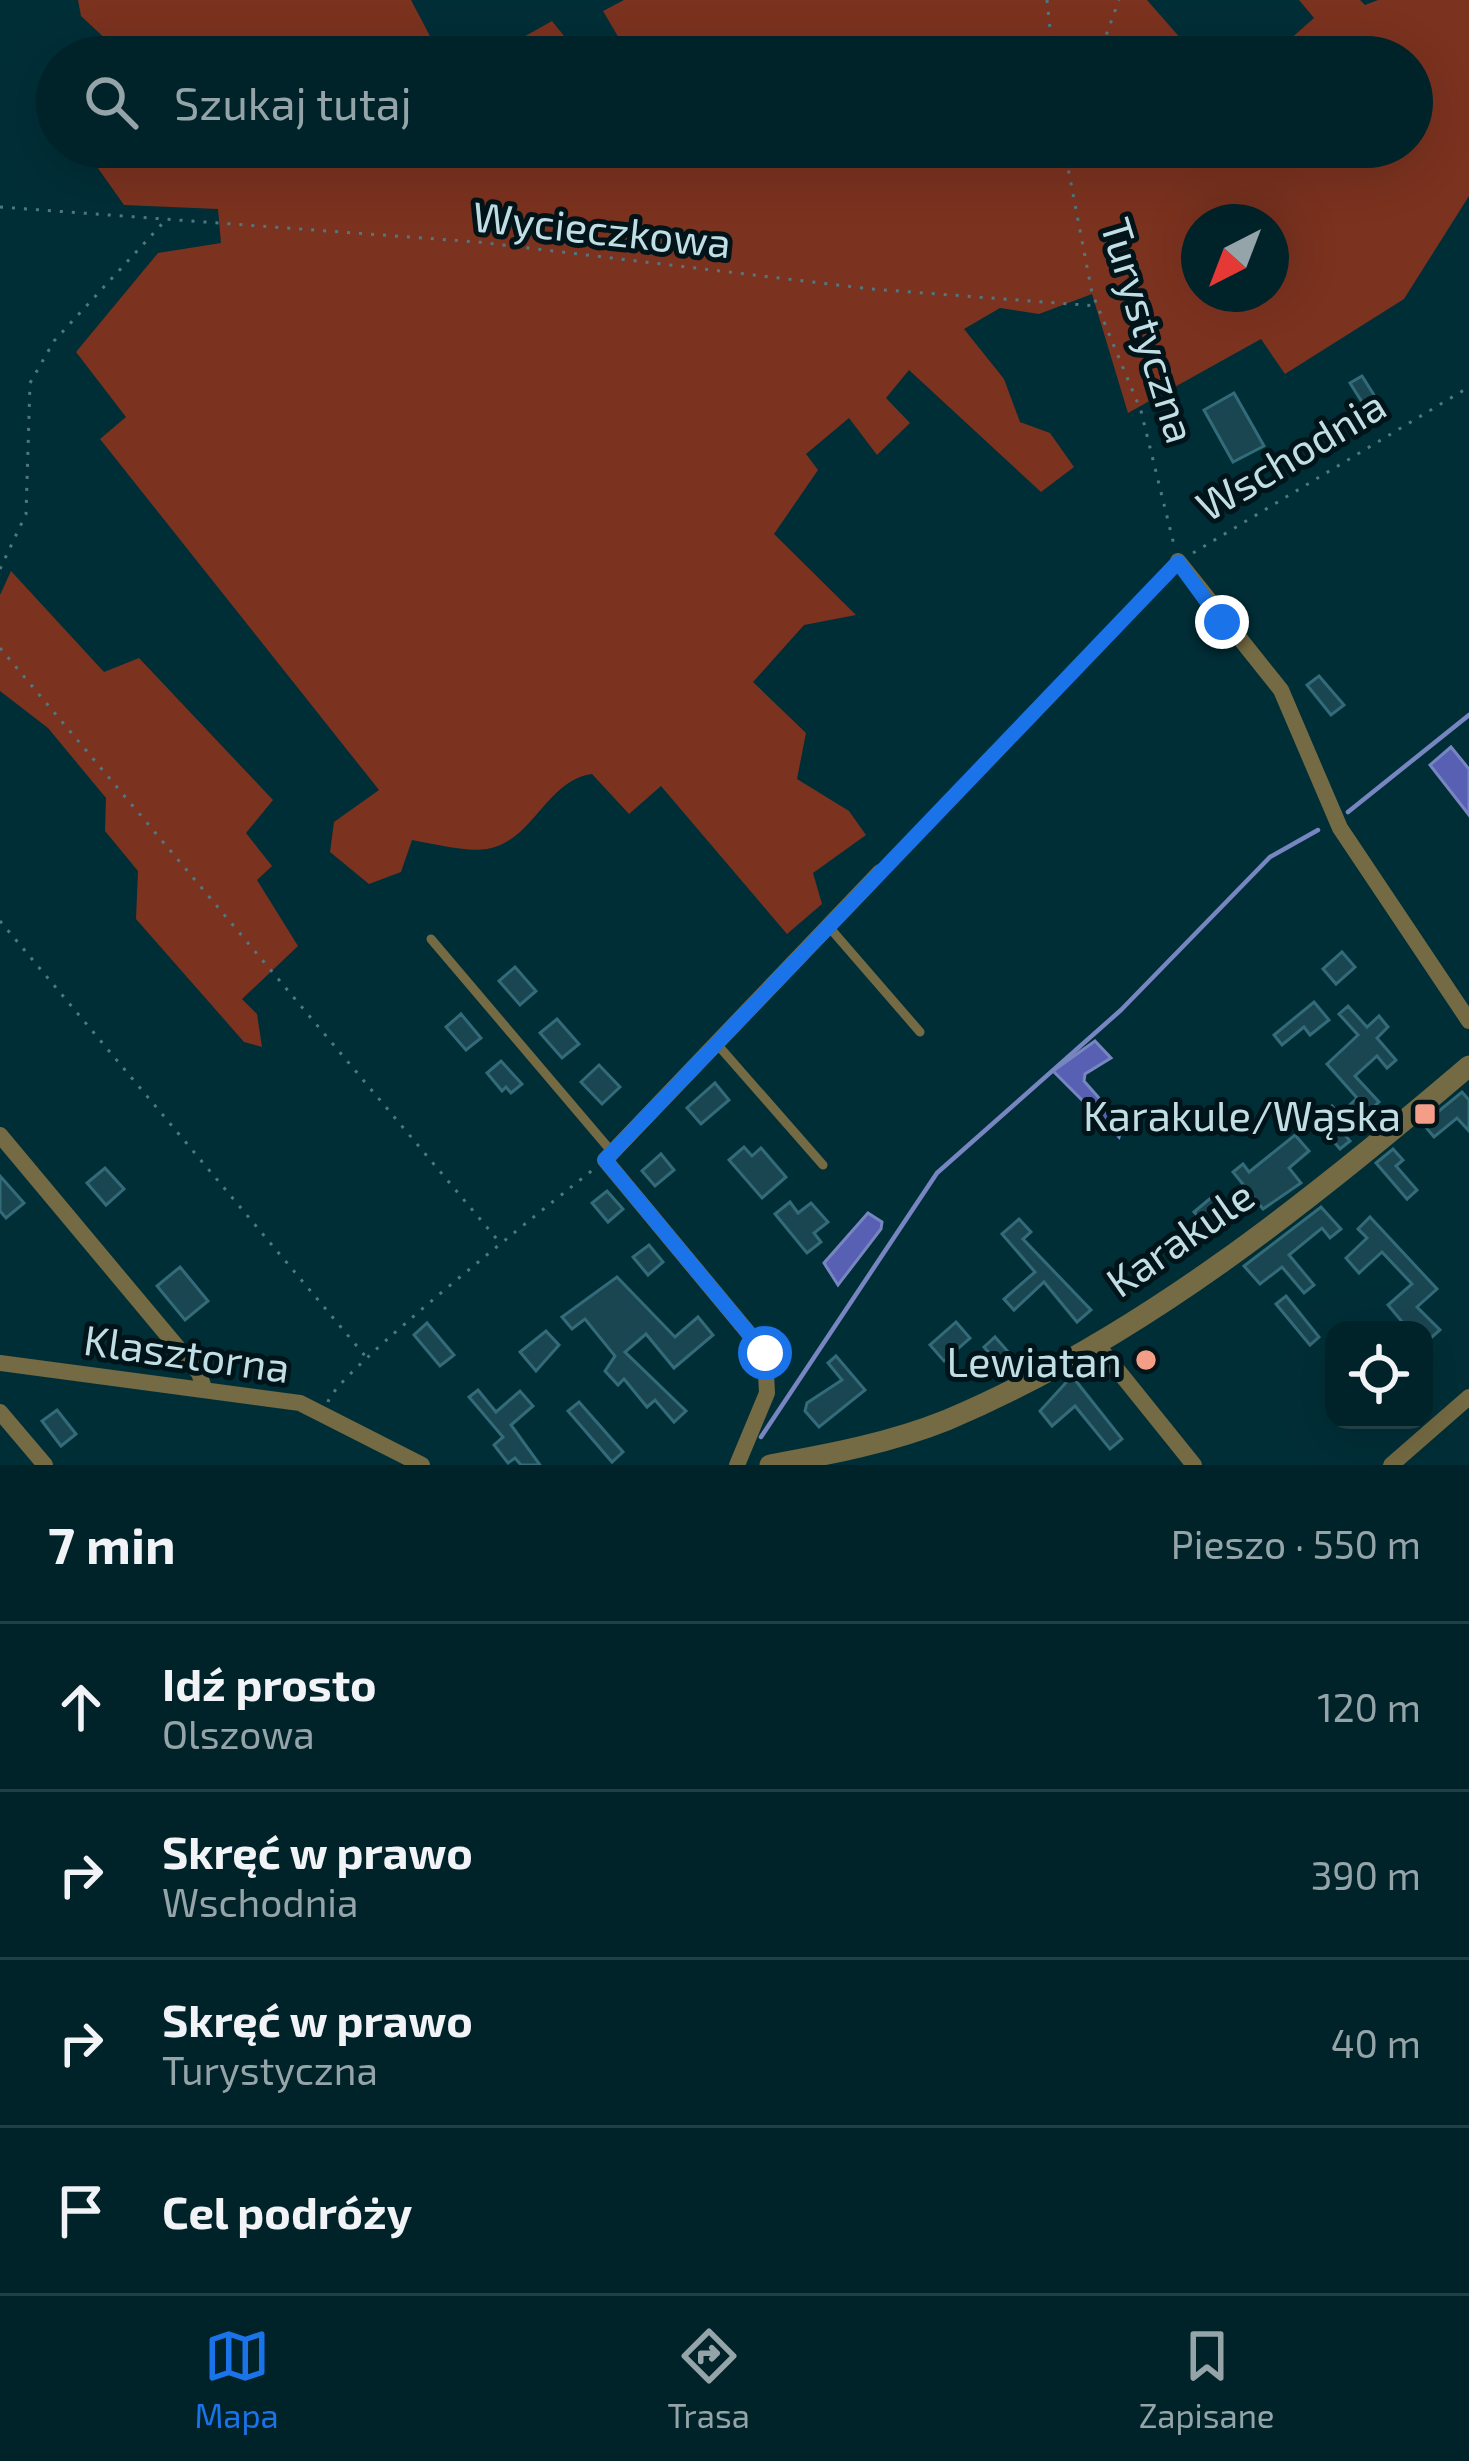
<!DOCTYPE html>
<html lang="pl">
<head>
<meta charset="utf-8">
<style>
	:root { --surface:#002229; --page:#0a2a31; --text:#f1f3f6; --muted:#95a4a8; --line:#223f46; --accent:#1a73e8 }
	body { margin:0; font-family:"Exo 2",sans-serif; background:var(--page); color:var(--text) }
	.controls { position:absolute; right:36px; bottom:36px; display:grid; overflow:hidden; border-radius:24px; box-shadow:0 12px 48px #0002 }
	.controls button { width:108px; height:108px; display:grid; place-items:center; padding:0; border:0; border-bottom:3px solid var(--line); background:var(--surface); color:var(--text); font:60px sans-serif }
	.compass { position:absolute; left:1181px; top:204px; width:108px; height:108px; border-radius:50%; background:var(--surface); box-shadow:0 12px 48px #0002; rotate:222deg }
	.stop { position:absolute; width:36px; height:36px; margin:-27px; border:9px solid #1a73e8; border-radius:50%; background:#fff }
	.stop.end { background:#1a73e8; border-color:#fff; box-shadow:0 3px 12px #0008 }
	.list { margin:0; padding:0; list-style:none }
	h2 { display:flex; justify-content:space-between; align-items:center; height:156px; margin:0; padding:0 48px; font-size:51px }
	h2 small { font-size:39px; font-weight:400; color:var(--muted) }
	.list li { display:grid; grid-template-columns:78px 1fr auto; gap:36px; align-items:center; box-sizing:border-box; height:168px; padding:0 48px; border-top:3px solid var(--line) }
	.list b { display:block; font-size:45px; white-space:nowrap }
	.list p { margin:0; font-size:39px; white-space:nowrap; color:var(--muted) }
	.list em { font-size:39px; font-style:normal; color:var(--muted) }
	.icon { flex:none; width:66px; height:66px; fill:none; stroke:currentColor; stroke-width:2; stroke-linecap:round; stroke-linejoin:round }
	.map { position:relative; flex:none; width:1469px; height:1465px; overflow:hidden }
	.search { position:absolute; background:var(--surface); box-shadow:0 12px 48px #0002; left:36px; right:36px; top:36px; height:132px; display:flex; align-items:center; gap:30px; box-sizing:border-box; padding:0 42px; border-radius:66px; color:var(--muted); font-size:45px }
	.sheet { height:828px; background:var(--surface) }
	nav { display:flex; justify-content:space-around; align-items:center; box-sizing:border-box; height:168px; border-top:3px solid var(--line); background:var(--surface); font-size:33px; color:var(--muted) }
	nav a { display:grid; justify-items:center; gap:6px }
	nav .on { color:var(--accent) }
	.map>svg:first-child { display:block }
	.green { fill:#7b321f; fill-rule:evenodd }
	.water { fill:#5760b2; stroke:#7786c1; stroke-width:3 }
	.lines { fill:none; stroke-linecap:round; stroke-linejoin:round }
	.stream { stroke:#7786c1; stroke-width:4.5 }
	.building { fill:#1a4651; stroke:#336b79; stroke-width:3 }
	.path { stroke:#517880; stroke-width:3; stroke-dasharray:3 9; stroke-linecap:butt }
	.service { stroke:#746a43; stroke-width:9 }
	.minor { stroke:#746a43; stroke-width:16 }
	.tertiary { stroke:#746a43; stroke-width:21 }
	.route { stroke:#1a73e8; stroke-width:15 }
	.poi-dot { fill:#f49e87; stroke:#001419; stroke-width:4.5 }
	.labels { text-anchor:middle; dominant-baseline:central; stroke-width:10; stroke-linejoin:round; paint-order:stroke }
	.street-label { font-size:42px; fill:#c2dee5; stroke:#001419 }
	.poi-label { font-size:42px; fill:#c2dee5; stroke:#001419; text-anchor:end }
</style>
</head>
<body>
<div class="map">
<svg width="1469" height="1465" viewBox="0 0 1469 1465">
	<rect width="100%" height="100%" fill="#002e37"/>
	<g class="green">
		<polygon points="78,0 411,0 441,57 125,57 81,16"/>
		<polygon points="624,0 1147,0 1197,57 630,57 603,11"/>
		<path d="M1299 0H1360L1365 5 1378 0H1469V196L1404 299 1285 374 1261 339 1128 413 1092 294 1039 314 1000 308 964 329 1004 379 1020 422 1050 433 1074 467 1041 492 909 370 886 398 910 423 877 455 849 418 806 454 818 470 774 534 856 615 804 625 753 682 806 733 797 779 849 811 866 835 813 873 822 904 787 934 661 786 629 814 592 774C546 780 534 841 487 849 464 852 435 844 412 840L401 872 369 884 330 852 334 822 379 790 100 439 126 417 76 352 158 253 221 243 218 209 124 205 83 147H653L670 168 701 165 724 147H1412V57H1270L1314 18ZM1199 222H1271V294H1199Z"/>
		<polygon points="552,21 581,57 488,57"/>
		<polygon points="11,571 104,672 139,658 273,800 246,833 272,866 257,880 298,946 242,999 257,1014 262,1047 244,1042 136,919 138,871 105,831 106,798 48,728 0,691 0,595"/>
	</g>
	<g class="water">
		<polygon points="1451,747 1469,769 1469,815 1430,765"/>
		<polygon points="1095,1041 1111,1058 1085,1074 1084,1081 1113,1114 1124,1117 1119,1137 1053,1071"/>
		<polygon points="868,1213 882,1222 881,1229 838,1285 824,1263"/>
	</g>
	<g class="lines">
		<g class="stream">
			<polyline points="1348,812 1469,715"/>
			<polyline points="761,1437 937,1173 1121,1010 1270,857 1318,830"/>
		</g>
	</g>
	<g class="building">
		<polygon points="1362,376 1386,414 1374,421 1350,383"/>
		<polygon points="1234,393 1264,446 1233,462 1204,410"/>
		<polygon points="1319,676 1344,705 1331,715 1307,685"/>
		<polygon points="1342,952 1355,967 1336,984 1323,969"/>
		<polygon points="515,967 536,991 520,1005 499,981"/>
		<polygon points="1314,1002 1329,1020 1310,1035 1304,1027 1282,1045 1274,1035"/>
		<polygon points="1348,1006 1367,1027 1379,1016 1388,1027 1377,1038 1396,1060 1387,1068 1377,1056 1355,1076 1379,1102 1344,1134 1350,1141 1340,1149 1315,1120 1332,1106 1339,1115 1357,1098 1327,1064 1358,1035 1339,1014"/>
		<polygon points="461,1014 481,1038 466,1050 446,1027"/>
		<polygon points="557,1019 579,1044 562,1058 540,1033"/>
		<polygon points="501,1061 522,1084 511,1093 506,1087 502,1091 487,1073"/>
		<polygon points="599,1065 620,1087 602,1104 581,1082"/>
		<polygon points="715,1083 729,1100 701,1124 687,1108"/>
		<polygon points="1462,1092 1469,1100 1469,1131 1457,1118 1434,1137 1423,1124"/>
		<polygon points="1295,1135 1309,1151 1289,1168 1301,1183 1263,1209 1233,1172 1243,1164 1249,1172"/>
		<polygon points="744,1147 752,1156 761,1148 786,1177 762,1198 729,1160"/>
		<polygon points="1393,1149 1403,1160 1396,1166 1417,1190 1407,1199 1376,1163"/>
		<polygon points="661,1154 674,1170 655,1186 642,1171"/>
		<polygon points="105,1168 124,1189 106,1205 87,1183"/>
		<polygon points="0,1176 24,1203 6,1218 0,1211"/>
		<polygon points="607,1191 623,1209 608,1222 592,1203"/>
		<polygon points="1213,1196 1232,1217 1213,1233 1194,1212"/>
		<polygon points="790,1202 798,1213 811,1203 828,1222 814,1233 821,1242 807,1253 775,1214"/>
		<polygon points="1321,1207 1341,1229 1330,1238 1322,1228 1289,1255 1314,1285 1304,1293 1282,1267 1260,1284 1244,1266"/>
		<polygon points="1370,1217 1437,1289 1417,1307 1440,1330 1424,1344 1424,1330 1409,1330 1388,1305 1412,1284 1382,1252 1359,1273 1346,1258 1367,1238 1358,1229"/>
		<polygon points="1019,1219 1031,1232 1023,1239 1091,1310 1077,1322 1044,1282 1014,1310 1004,1299 1035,1272 1002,1234"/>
		<polygon points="649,1245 663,1262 648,1275 633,1257"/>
		<polygon points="180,1267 208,1301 185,1320 157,1286"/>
		<polygon points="617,1277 675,1337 698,1317 713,1335 674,1368 646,1334 625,1352 686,1411 674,1422 655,1400 647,1407 624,1379 618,1385 605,1371 615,1356 585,1319 572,1329 562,1317"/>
		<polygon points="1286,1296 1319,1337 1310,1345 1276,1304"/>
		<polygon points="956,1322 970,1338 944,1361 930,1345"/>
		<polygon points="427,1323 454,1355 440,1366 414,1335"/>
		<polygon points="546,1331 559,1345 536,1371 520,1352"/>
		<polygon points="995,1337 1018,1363 1007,1373 984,1347"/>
		<polygon points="836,1356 865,1390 819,1427 805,1411 807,1403 842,1380 828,1363"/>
		<polygon points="1072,1376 1122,1439 1110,1449 1075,1406 1052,1426 1040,1411"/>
		<polygon points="478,1390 496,1412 520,1391 533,1406 511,1425 540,1465 521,1465 515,1458 508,1463 494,1445 503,1437 469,1397"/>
		<polygon points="579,1402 623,1452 612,1462 568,1411"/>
		<polygon points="57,1410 76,1434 61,1446 42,1421"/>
	</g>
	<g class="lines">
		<g class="path">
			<polyline points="1047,0 1053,57"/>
			<polyline points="1098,57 1119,0"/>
			<polyline points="1064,147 1092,293 1141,411 1175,549"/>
			<polyline points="0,207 478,242 871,289 1097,306"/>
			<polyline points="1193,553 1469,387"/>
			<polyline points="0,569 26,514 30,383 54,341 162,224"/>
			<polyline points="0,648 501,1244"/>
			<polyline points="890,860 1167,573"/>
			<polyline points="0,921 366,1357"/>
			<path d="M328 1402C334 1374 556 1199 594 1169"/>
		</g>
		<g class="service">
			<polyline points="829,927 920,1032"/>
			<polyline points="431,939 612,1152"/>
			<polyline points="716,1043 823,1165"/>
		</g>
		<g class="minor">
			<polyline points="1178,561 1281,690 1340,828 1469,1021"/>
			<polyline points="0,1135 199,1373 204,1388"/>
			<polyline points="1095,1342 1194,1465"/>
			<polyline points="0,1363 300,1403 422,1465"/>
			<polyline points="0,1412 45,1465"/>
			<polyline points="737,1465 767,1393 765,1353 605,1160 880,872"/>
			<polyline points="1391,1465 1469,1397"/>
		</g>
		<path class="tertiary" d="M770 1465C830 1454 890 1443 947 1420 1139 1339 1312 1200 1469 1066"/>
	</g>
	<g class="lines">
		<polyline class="route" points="765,1353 605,1160 1178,562 1222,622"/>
	</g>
	<g class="poi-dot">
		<rect x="1413" y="1102" width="24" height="24" rx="6"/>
		<circle cx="1146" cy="1360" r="12"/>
	</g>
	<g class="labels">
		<g class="street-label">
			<text transform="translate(602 228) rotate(6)">Wycieczkowa</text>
			<text transform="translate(1150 330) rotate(73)">Turystyczna</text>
			<text transform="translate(1290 454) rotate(-31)">Wschodnia</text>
			<text transform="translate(1179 1237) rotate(-35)">Karakule</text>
			<text transform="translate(187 1352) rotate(8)">Klasztorna</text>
		</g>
		<g class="poi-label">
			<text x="1401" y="1114">Karakule/Wąska</text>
			<text x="1122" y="1360">Lewiatan</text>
		</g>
	</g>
</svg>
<div class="controls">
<button><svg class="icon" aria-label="locate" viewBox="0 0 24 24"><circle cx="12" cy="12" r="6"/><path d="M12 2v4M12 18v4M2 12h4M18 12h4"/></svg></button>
</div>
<svg class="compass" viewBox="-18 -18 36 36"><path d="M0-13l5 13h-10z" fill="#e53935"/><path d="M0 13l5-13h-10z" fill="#95a4a8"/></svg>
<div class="stop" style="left:765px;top:1353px"></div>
<div class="stop end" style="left:1222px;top:622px"></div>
<div class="search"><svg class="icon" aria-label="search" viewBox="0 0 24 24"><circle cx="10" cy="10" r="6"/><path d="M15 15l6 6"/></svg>Szukaj tutaj</div>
</div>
<section class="sheet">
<h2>7 min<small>Pieszo · 550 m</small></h2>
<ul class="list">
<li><svg class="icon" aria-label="ahead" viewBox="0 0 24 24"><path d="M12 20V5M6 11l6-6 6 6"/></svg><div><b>Idź prosto</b><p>Olszowa</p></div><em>120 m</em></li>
<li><svg class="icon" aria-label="right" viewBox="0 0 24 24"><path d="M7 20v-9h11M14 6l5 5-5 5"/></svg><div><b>Skręć w prawo</b><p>Wschodnia</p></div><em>390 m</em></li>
<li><svg class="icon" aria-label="right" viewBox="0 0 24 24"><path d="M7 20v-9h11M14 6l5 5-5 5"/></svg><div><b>Skręć w prawo</b><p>Turystyczna</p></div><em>40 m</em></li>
<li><svg class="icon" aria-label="arrive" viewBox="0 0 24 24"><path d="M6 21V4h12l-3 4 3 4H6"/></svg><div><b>Cel podróży</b></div></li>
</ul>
</section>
<nav>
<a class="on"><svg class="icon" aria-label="map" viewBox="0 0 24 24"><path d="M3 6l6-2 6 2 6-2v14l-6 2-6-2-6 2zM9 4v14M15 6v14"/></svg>Mapa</a>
<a><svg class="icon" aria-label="directions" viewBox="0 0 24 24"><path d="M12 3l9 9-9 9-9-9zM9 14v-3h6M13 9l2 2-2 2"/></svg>Trasa</a>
<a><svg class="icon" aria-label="saved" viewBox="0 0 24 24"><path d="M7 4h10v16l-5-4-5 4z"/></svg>Zapisane</a>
</nav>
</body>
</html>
